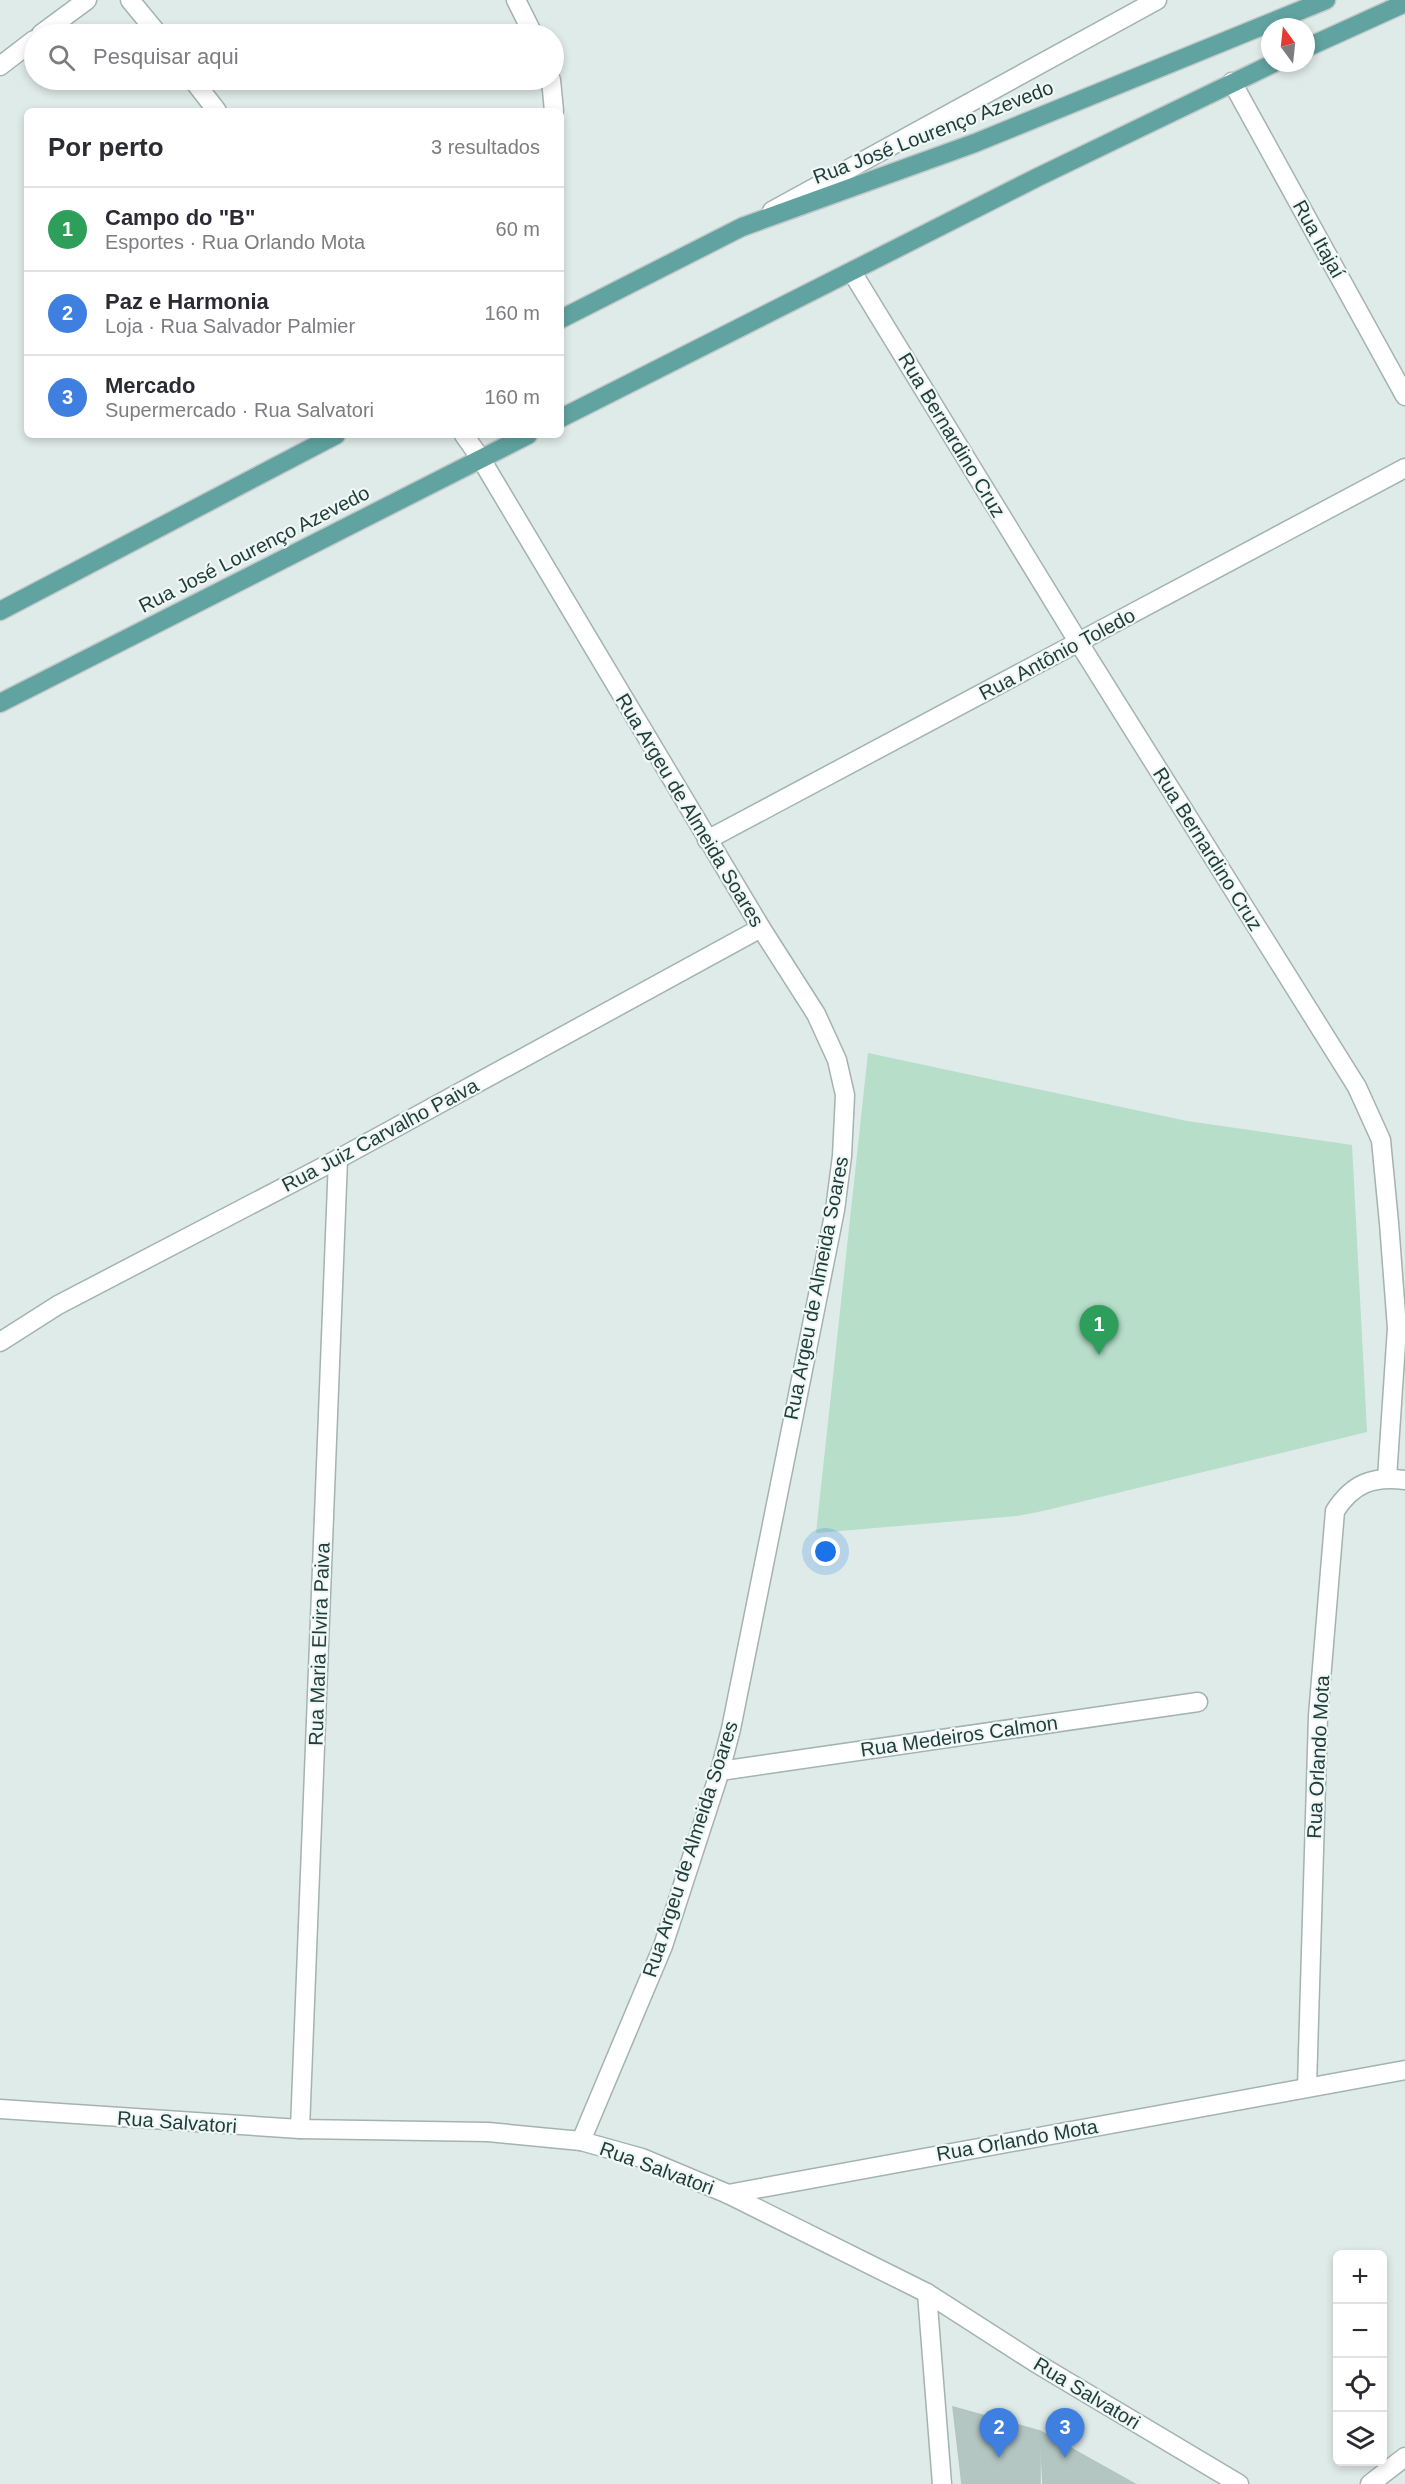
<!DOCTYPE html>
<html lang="pt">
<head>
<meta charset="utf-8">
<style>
	:root { --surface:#fff; --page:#f7f7f7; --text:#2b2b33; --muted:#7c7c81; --line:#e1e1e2; --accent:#885e40 }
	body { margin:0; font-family:Arial,sans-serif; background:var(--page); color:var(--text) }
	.controls { position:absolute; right:18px; bottom:18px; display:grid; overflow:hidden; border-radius:9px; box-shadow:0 3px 9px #0003 }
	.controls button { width:54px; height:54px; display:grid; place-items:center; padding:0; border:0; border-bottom:2px solid var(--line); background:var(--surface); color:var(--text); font:30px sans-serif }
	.compass { position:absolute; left:1261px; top:18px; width:54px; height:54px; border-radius:50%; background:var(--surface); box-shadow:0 3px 9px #0003; rotate:345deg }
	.you { position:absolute; left:826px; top:1552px; width:21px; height:21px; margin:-15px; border:4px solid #fff; border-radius:50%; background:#1a73e8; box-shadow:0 0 0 9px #1a73e833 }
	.badge { display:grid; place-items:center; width:39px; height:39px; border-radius:50%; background:var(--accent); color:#fff; font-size:20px; font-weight:700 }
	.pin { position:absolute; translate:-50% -50px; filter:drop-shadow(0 2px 3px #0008) }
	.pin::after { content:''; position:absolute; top:32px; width:21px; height:18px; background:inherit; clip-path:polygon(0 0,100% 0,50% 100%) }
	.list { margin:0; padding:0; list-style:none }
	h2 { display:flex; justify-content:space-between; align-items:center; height:78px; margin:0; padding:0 24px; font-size:26px }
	h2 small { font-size:20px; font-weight:400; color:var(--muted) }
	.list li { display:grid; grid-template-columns:39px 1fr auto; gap:18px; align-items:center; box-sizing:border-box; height:84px; padding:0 24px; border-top:2px solid var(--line) }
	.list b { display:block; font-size:22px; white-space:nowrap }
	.list p { margin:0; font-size:20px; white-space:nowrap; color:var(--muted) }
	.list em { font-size:20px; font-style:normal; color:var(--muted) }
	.icon { flex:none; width:33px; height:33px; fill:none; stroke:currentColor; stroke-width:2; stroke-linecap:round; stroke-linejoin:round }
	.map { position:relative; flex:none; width:1405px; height:2484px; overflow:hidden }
	.search { position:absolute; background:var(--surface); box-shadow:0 3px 9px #0003; left:24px; top:24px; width:540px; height:66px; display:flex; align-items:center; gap:15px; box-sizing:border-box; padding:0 21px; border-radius:33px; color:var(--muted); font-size:22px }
	.panel { position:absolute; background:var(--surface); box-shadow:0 3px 9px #0003; left:24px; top:108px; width:540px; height:330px; border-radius:9px }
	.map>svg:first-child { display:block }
	.green { fill:#b6dec9 }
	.building { fill:#b4c6c2; stroke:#b1c5c1; stroke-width:1.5 }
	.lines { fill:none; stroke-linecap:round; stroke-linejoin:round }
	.minor-casing { stroke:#a2b3b0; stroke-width:21 }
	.major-casing { stroke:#c0c8c8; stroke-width:21 }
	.minor { stroke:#fff; stroke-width:18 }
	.major { stroke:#61a3a0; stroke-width:18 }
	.labels { text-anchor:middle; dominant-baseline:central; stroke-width:4.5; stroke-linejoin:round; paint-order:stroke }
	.street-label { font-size:20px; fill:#1f3c3a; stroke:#f0f8f5 }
</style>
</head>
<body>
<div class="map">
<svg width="1405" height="2484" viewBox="0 0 1405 2484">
	<rect width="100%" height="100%" fill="#dfebe8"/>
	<polygon class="green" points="868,1053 1187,1121 1352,1145 1367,1432 1043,1511 1017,1516 816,1533"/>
	<g class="building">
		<polygon points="953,2407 1040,2431 1040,2484 962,2484"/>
		<polygon points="1040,2431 1135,2484 1043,2484"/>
	</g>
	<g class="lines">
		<defs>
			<g id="minor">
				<polyline points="130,0 158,34"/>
				<polyline points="516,0 533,34"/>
				<polyline points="41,34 87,0"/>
				<polyline points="0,66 34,40"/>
				<polyline points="193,80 217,111"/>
				<polyline points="551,80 554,111"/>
				<polyline points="1232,82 1405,396"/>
				<polyline points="772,211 1157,0"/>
				<polyline points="852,272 1079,643 1357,1087 1381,1140 1389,1223 1397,1328 1387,1478"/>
				<polyline points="464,435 481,459 761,928 816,1014 837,1060 845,1095 842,1156 835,1210 731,1729 720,1771 663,1946 581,2141"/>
				<polyline points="707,840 1405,468"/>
				<polyline points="0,1342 58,1305 338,1159 761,928"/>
				<polyline points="720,1771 1198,1702"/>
				<path d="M1307 2087 1318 1716 1335 1511C1353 1483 1373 1476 1405 1480"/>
				<polyline points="0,2109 300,2129 488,2132 581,2141 642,2158 728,2194 927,2293 1036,2363 1239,2484"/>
				<polyline points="300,2129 338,1159"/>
				<polyline points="728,2194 1405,2070"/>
				<polyline points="927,2293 942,2484"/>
				<polyline points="1370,2484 1405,2457"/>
			</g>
			<g id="major">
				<polyline points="1306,48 1405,3"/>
				<polyline points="561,319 742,227 975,143 1326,0"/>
				<polyline points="561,418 1038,177 1274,63"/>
				<polyline points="0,611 336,435"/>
				<polyline points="0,703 528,435"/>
			</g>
		</defs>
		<use href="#minor" class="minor-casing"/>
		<use href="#major" class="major-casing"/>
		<use href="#minor" class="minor"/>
		<use href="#major" class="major"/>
	</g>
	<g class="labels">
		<g class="street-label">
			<text transform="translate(933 132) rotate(-21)">Rua José Lourenço Azevedo</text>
			<text transform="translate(1319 239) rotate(61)">Rua Itajaí</text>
			<text transform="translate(952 435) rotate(59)">Rua Bernardino Cruz</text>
			<text transform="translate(254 549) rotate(-27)">Rua José Lourenço Azevedo</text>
			<text transform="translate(1057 654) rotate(-28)">Rua Antônio Toledo</text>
			<text transform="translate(690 810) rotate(59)">Rua Argeu de Almeida Soares</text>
			<text transform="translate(1208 849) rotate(58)">Rua Bernardino Cruz</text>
			<text transform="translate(380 1135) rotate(-28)">Rua Juiz Carvalho Paiva</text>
			<text transform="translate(816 1288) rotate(-79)">Rua Argeu de Almeida Soares</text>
			<text transform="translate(319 1644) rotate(-88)">Rua Maria Elvira Paiva</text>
			<text transform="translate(959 1736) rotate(-8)">Rua Medeiros Calmon</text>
			<text transform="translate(1318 1757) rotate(-87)">Rua Orlando Mota</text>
			<text transform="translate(690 1849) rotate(-72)">Rua Argeu de Almeida Soares</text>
			<text transform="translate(177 2122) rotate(4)">Rua Salvatori</text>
			<text transform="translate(1017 2140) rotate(-10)">Rua Orlando Mota</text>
			<text transform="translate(657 2168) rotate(20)">Rua Salvatori</text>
			<text transform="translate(1087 2393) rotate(31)">Rua Salvatori</text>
		</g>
	</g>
</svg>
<div class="controls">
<button>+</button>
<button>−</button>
<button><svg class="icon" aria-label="locate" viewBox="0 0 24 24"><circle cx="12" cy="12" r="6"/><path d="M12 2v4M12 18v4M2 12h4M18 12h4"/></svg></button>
<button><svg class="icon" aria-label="layers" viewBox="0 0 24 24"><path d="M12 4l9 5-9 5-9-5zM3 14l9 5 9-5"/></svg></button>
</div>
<svg class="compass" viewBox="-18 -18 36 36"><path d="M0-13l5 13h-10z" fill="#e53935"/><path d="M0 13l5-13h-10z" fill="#7c7c81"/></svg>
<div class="you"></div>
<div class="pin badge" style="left:1099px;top:1355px;background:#2e9e5b">1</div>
<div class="pin badge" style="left:999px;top:2458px;background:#3f7fe0">2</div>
<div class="pin badge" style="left:1065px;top:2458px;background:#3f7fe0">3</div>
<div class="search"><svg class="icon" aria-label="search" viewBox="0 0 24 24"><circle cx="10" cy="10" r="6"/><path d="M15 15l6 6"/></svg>Pesquisar aqui</div>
<section class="panel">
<h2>Por perto<small>3 resultados</small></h2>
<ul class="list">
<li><span class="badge" style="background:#2e9e5b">1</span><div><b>Campo do &quot;B&quot;</b><p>Esportes · Rua Orlando Mota</p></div><em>60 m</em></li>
<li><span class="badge" style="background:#3f7fe0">2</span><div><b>Paz e Harmonia</b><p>Loja · Rua Salvador Palmier</p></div><em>160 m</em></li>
<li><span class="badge" style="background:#3f7fe0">3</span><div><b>Mercado</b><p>Supermercado · Rua Salvatori</p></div><em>160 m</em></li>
</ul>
</section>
</div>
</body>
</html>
